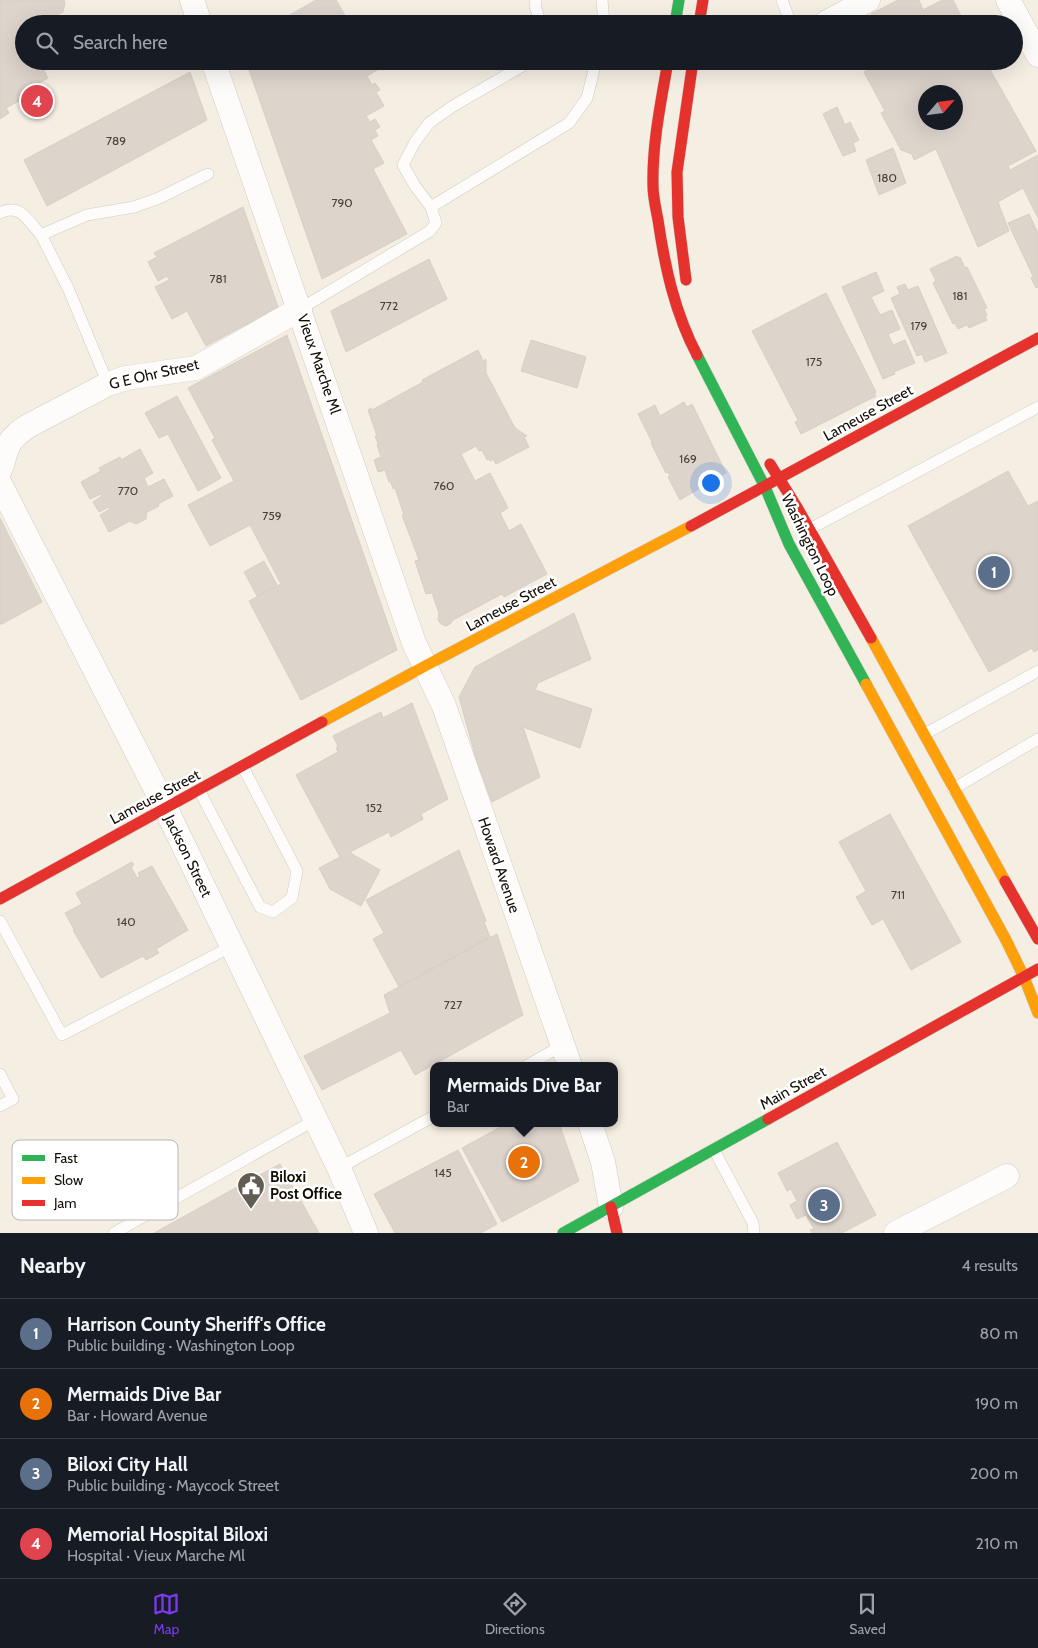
<!DOCTYPE html>
<html lang="en">
<head>
<meta charset="utf-8">
<style>
	:root { --surface:#171b24; --page:#20242c; --text:#f1f3f6; --muted:#9ea1a6; --line:#363941; --accent:#7c3aed }
	body { margin:0; font-family:Cabin,sans-serif; background:var(--page); color:var(--text) }
	.compass { position:absolute; left:918px; top:85px; width:45px; height:45px; border-radius:50%; background:var(--surface); box-shadow:0 5px 20px #0002; rotate:62deg }
	.you { position:absolute; left:710px; top:482px; width:18px; height:18px; margin:-12px; border:4px solid #fff; border-radius:50%; background:#1a73e8; box-shadow:0 0 0 8px #1a73e833 }
	.badge { display:grid; place-items:center; width:32px; height:32px; border-radius:50%; background:var(--accent); color:#fff; font-size:16px; font-weight:700 }
	.pin { position:absolute; translate:-50% -50%; border:2px solid #fff; box-shadow:0 1px 5px #0006 }
	.popup { position:absolute; left:430px; top:1062px; width:188px; height:65px; box-sizing:border-box; display:grid; place-content:center; border-radius:10px; background:var(--surface); filter:drop-shadow(0 1px 4px #0005); font-size:16px; white-space:nowrap; color:var(--muted) }
	.popup b { font-size:19px; color:var(--text) }
	.popup::after { content:''; position:absolute; left:50%; top:100%; margin-left:-10px; border:10px solid transparent; border-top-color:var(--surface) }
	.list { margin:0; padding:0; list-style:none }
	h2 { display:flex; justify-content:space-between; align-items:center; height:65px; margin:0; padding:0 20px; font-size:21px }
	h2 small { font-size:16px; font-weight:400; color:var(--muted) }
	.list li { display:grid; grid-template-columns:32px 1fr auto; gap:15px; align-items:center; box-sizing:border-box; height:70px; padding:0 20px; border-top:1px solid var(--line) }
	.list b { display:block; font-size:19px; white-space:nowrap }
	.list p { margin:0; font-size:16px; white-space:nowrap; color:var(--muted) }
	.list em { font-size:16px; font-style:normal; color:var(--muted) }
	.icon { flex:none; width:28px; height:28px; fill:none; stroke:currentColor; stroke-width:2; stroke-linecap:round; stroke-linejoin:round }
	.map { position:relative; flex:none; width:1038px; height:1233px; overflow:hidden }
	.search { position:absolute; background:var(--surface); box-shadow:0 5px 20px #0002; left:15px; right:15px; top:15px; height:55px; display:flex; align-items:center; gap:12px; box-sizing:border-box; padding:0 18px; border-radius:28px; color:var(--muted); font-size:19px }
	.sheet { height:345px; background:var(--surface) }
	nav { display:flex; justify-content:space-around; align-items:center; box-sizing:border-box; height:70px; border-top:1px solid var(--line); background:var(--surface); font-size:14px; color:var(--muted) }
	nav a { display:grid; justify-items:center; gap:2px }
	nav .on { color:var(--accent) }
	.map>svg:first-child { display:block }
	.building { fill:#ddd4cc; stroke:#d7cec7; fill-rule:evenodd }
	.lines { fill:none; stroke-linecap:round; stroke-linejoin:round }
	.lane-casing { stroke:#d1cbc1; stroke-width:12 }
	.street-casing { stroke:#d1cbc1; stroke-width:25 }
	.fast-casing { stroke:#d1cbc1; stroke-width:12 }
	.slow-casing { stroke:#d1cbc1; stroke-width:12 }
	.jam-casing { stroke:#d1cbc1; stroke-width:12 }
	.lane { stroke:#fefcfb; stroke-width:11 }
	.street { stroke:#fefcfb; stroke-width:24 }
	.fast { stroke:#30b455; stroke-width:11 }
	.slow { stroke:#ff9f0a; stroke-width:11 }
	.jam { stroke:#e5322d; stroke-width:11 }
	.labels { text-anchor:middle; dominant-baseline:central; stroke-width:5; stroke-linejoin:round; paint-order:stroke }
	.number-label { font-size:12px; fill:#49423a }
	.street-label { font-size:15px; fill:#130d05; stroke:#fff }
	.poi-label { font-size:15px; font-weight:bold; fill:#130d05; stroke:#fff; text-anchor:start }
	.key { fill:#fff; stroke:#b8b6b4; stroke-width:1 }
	.key-label { font-size:14px; fill:#130d05 }
</style>
</head>
<body>
<div class="map">
<svg width="1038" height="1233" viewBox="0 0 1038 1233">
	<rect width="100%" height="100%" fill="#f5eee3"/>
	<g class="building">
		<polygon points="0,0 64,0 65,3 63,12 49,19 52,24 24,24 24,61 39,61 48,78 23,92 26,97 6,108 9,113 0,119"/>
		<polygon points="316,0 336,0 350,24 274,24"/>
		<polygon points="898,0 919,0 923,10 942,0 953,0 965,24 878,24 871,14"/>
		<polygon points="246,61 372,61 377,70 367,76 372,85 375,83 380,90 376,92 384,106 366,116 370,122 375,119 380,127 375,130 378,136 371,140 384,163 373,169 407,234 322,279"/>
		<path d="M864 61H992L987 64 1036 151 1008 166 1010 170 1038 155V218L1023 188 998 202 1009 231 978 247 936 149 914 160 912 154 901 150 881 113 885 111 864 72 869 70ZM926 92H956V122H926Z"/>
		<polygon points="190,72 207,120 47,206 24,160"/>
		<polygon points="837,107 845,125 850,122 859,140 853,143 856,151 843,156 823,114"/>
		<polygon points="893,148 906,183 879,195 866,160"/>
		<polygon points="243,207 278,307 206,346 187,311 172,319 155,287 169,280 167,276 158,281 148,262 157,257 154,253"/>
		<polygon points="1029,214 1038,233 1038,287 1036,288 1031,278 1033,276 1008,223"/>
		<polygon points="957,256 958,258 960,257 965,268 967,267 987,308 984,309 987,315 985,316 987,320 969,328 967,325 958,329 955,323 953,324 933,283 936,281 930,269"/>
		<polygon points="429,259 447,299 346,352 331,311"/>
		<polygon points="876,272 884,291 871,297 880,315 892,310 900,329 888,334 893,345 905,340 915,363 894,372 895,374 883,379 842,287"/>
		<polygon points="905,284 908,290 918,286 947,353 925,362 922,354 917,356 891,298 900,294 897,287"/>
		<polygon points="826,293 876,392 874,393 876,396 801,434 795,422 798,420 752,331"/>
		<polygon points="287,335 397,650 301,700 249,601 281,584 250,525 210,546 188,505 234,481 212,440 215,438 188,388"/>
		<polygon points="531,340 586,357 577,388 521,371"/>
		<polygon points="478,350 483,361 486,359 486,373 515,428 527,436 524,437 529,447 496,464 493,459 490,461 489,459 487,460 482,450 479,451 476,446 461,454 475,481 490,473 508,508 500,513 509,531 521,524 547,574 504,597 502,594 453,620 450,624 446,626 441,624 438,620 439,613 432,593 426,594 415,561 419,560 402,515 404,515 395,488 393,489 391,482 389,482 385,470 378,472 374,460 381,457 377,445 378,444 375,436 377,436 368,410 371,408 372,410 423,382 422,380"/>
		<polygon points="177,396 221,478 198,491 168,434 159,438 145,413"/>
		<polygon points="684,402 687,407 692,404 726,473 680,500 668,477 670,476 668,472 666,473 651,443 652,442 638,414 655,405 660,416"/>
		<polygon points="140,449 153,473 144,478 148,487 164,479 173,496 158,504 159,506 147,512 146,519 136,524 130,521 109,532 100,515 110,509 109,507 99,512 93,502 102,496 101,494 90,499 81,482 101,471 99,468 120,457 121,460"/>
		<polygon points="1008,471 1028,506 1038,501 1038,650 1034,652 1032,648 989,672 908,526"/>
		<polygon points="0,518 42,602 2,624 0,624"/>
		<polygon points="264,561 277,585 257,596 244,572"/>
		<polygon points="574,613 591,659 538,683 535,690 592,709 580,748 523,727 540,777 492,802 477,762 459,697 475,667"/>
		<polygon points="412,703 448,799 421,814 423,819 391,837 389,832 350,852 352,854 380,870 361,906 330,889 319,868 340,857 296,775 338,752 336,748 338,746 333,736 381,712 383,718"/>
		<polygon points="890,814 961,942 911,970 883,919 872,925 856,897 866,891 839,842"/>
		<polygon points="459,850 486,921 484,922 490,937 399,987 373,939 384,933 366,900"/>
		<polygon points="132,862 134,865 131,867 137,878 140,876 138,873 152,866 188,930 156,949 159,953 146,960 143,956 101,978 73,930 74,929 65,913 82,904 76,893"/>
		<polygon points="497,934 523,1015 415,1075 401,1050 322,1090 304,1056 390,1013 384,995"/>
		<polygon points="508,1123 559,1123 579,1181 502,1222 462,1148"/>
		<polygon points="837,1142 876,1215 842,1233 812,1233 810,1230 814,1229 806,1215 797,1219 790,1205 797,1201 791,1189 787,1191 778,1173"/>
		<polygon points="458,1150 497,1224 481,1233 395,1233 374,1194"/>
		<polygon points="280,1164 319,1233 154,1233 239,1186"/>
	</g>
	<g class="lines">
		<defs>
			<g id="lane">
				<polyline points="536,0 535,6 541,24"/>
				<polyline points="602,0 604,24"/>
				<polyline points="782,0 791,24"/>
				<polyline points="431,207 569,123 587,98 596,61"/>
				<path d="M0 213C20 202 29 222 41 235L87 215 134 207 159 198 208 174"/>
				<polyline points="41,235 68,288 108,384"/>
				<polyline points="300,309 430,231 436,223 431,207 415,186 403,165 415,142 429,123 453,106 531,61"/>
				<polyline points="810,529 1038,407"/>
				<polyline points="925,734 1038,671"/>
				<polyline points="953,789 1038,739"/>
				<polyline points="199,790 260,907 273,912 292,898 297,871 243,767"/>
				<polyline points="0,921 62,1035 232,946"/>
				<polyline points="526,1066 563,1045"/>
				<polyline points="0,1074 13,1099 0,1106"/>
				<polyline points="714,1150 753,1223 754,1233"/>
				<polyline points="339,1168 434,1116"/>
				<polyline points="114,1233 315,1120"/>
			</g>
			<g id="street">
				<polyline points="192,0 200,24"/>
				<polyline points="1008,0 1038,55"/>
				<polyline points="824,24 868,0"/>
				<polyline points="213,61 414,643 444,706 570,1066"/>
				<path d="M0 470C4 462 4 454 8 446 11 438 21 431 28 426L108 384 126 378 196 368 300 309"/>
				<polyline points="0,484 165,807 339,1168 366,1233"/>
				<polyline points="590,1123 603,1162 611,1207"/>
				<polyline points="896,1233 1007,1176"/>
			</g>
			<g id="fast">
				<polyline points="675,24 679,0"/>
				<polyline points="697,355 765,487 789,544 866,684"/>
				<polyline points="563,1233 768,1119"/>
			</g>
			<g id="slow">
				<polyline points="871,638 1005,881"/>
				<polyline points="866,684 1006,940 1024,977 1038,1013"/>
				<polyline points="322,722 425,666 691,526"/>
			</g>
			<g id="jam">
				<polyline points="699,24 703,0"/>
				<path d="M668 61C661 102 652 144 653 186 653 197 656 209 658 220 665 268 675 313 697 355"/>
				<polyline points="686,280 678,217 677,172 693,61"/>
				<polyline points="770,464 798,509 871,638"/>
				<polyline points="691,526 1038,338"/>
				<polyline points="1005,881 1038,939"/>
				<polyline points="0,899 322,722"/>
				<polyline points="768,1119 1038,969"/>
				<polyline points="611,1207 617,1233"/>
			</g>
		</defs>
		<use href="#lane" class="lane-casing"/>
		<use href="#street" class="street-casing"/>
		<use href="#fast" class="fast-casing"/>
		<use href="#slow" class="slow-casing"/>
		<use href="#jam" class="jam-casing"/>
		<use href="#lane" class="lane"/>
		<use href="#street" class="street"/>
		<use href="#fast" class="fast"/>
		<use href="#slow" class="slow"/>
		<use href="#jam" class="jam"/>
	</g>
	<defs>
		<symbol id="civic-pin" viewBox="-11 -11 22 30"><path d="M0 17L-7.5 6A9.5 9.5 0 1 1 7.5 6Z" fill="#625c53" stroke="#fff"/><path d="M-.6-6.5H3V-4.5H.6V-3L4-1V1h2V6H-6V1h2V-1L-.6-3ZM-1.2 2.5V6h2.4V2.5Z" fill="#fff"/></symbol>
	</defs>
	<g fill-rule="evenodd">
		<use href="#civic-pin" x="235" y="1170" width="32" height="43"/>
	</g>
	<g class="labels">
		<g class="number-label">
			<text x="116" y="140">789</text>
			<text x="887" y="177">180</text>
			<text x="342" y="202">790</text>
			<text x="218" y="278">781</text>
			<text x="960" y="295">181</text>
			<text x="389" y="305">772</text>
			<text x="919" y="325">179</text>
			<text x="814" y="361">175</text>
			<text x="688" y="458">169</text>
			<text x="444" y="485">760</text>
			<text x="128" y="490">770</text>
			<text x="272" y="515">759</text>
			<text x="374" y="807">152</text>
			<text x="898" y="894">711</text>
			<text x="126" y="921">140</text>
			<text x="453" y="1004">727</text>
			<text x="443" y="1172">145</text>
		</g>
		<g class="street-label">
			<text transform="translate(319 364) rotate(71)">Vieux Marche Ml</text>
			<text transform="translate(154 374) rotate(-13)">G E Ohr Street</text>
			<text transform="translate(868 413) rotate(-29)">Lameuse Street</text>
			<text transform="translate(810 545) rotate(64)">Washington Loop</text>
			<text transform="translate(511 604) rotate(-28)">Lameuse Street</text>
			<text transform="translate(155 797) rotate(-28)">Lameuse Street</text>
			<text transform="translate(188 856) rotate(64)">Jackson Street</text>
			<text transform="translate(499 865) rotate(71)">Howard Avenue</text>
			<text transform="translate(793 1088) rotate(-29)">Main Street</text>
		</g>
		<g class="poi-label">
			<text x="270" y="1177">Biloxi<tspan x="270" dy="17">Post Office</tspan></text>
		</g>
	</g>
	<rect x="12" y="1140" width="166" height="80" rx="8" class="key"/>
	<rect x="22" y="1155" width="23" height="6" fill="#30b455"/>
	<rect x="22" y="1177" width="23" height="7" fill="#ff9f0a"/>
	<rect x="22" y="1200" width="23" height="6" fill="#e5322d"/>
	<g class="key-label">
		<text x="54" y="1163">Fast</text>
		<text x="54" y="1185">Slow</text>
		<text x="54" y="1208">Jam</text>
	</g>
</svg>
<svg class="compass" viewBox="-18 -18 36 36"><path d="M0-13l5 13h-10z" fill="#e53935"/><path d="M0 13l5-13h-10z" fill="#9ea1a6"/></svg>
<div class="you"></div>
<div class="pin badge" style="left:994px;top:572px;background:#5c6f8a">1</div>
<div class="pin badge" style="left:524px;top:1162px;background:#e8710a">2</div>
<div class="popup"><b>Mermaids Dive Bar</b>Bar</div>
<div class="pin badge" style="left:824px;top:1205px;background:#5c6f8a">3</div>
<div class="pin badge" style="left:37px;top:101px;background:#e0444e">4</div>
<div class="search"><svg class="icon" aria-label="search" viewBox="0 0 24 24"><circle cx="10" cy="10" r="6"/><path d="M15 15l6 6"/></svg>Search here</div>
</div>
<section class="sheet">
<h2>Nearby<small>4 results</small></h2>
<ul class="list">
<li><span class="badge" style="background:#5c6f8a">1</span><div><b>Harrison County Sheriff's Office</b><p>Public building · Washington Loop</p></div><em>80 m</em></li>
<li><span class="badge" style="background:#e8710a">2</span><div><b>Mermaids Dive Bar</b><p>Bar · Howard Avenue</p></div><em>190 m</em></li>
<li><span class="badge" style="background:#5c6f8a">3</span><div><b>Biloxi City Hall</b><p>Public building · Maycock Street</p></div><em>200 m</em></li>
<li><span class="badge" style="background:#e0444e">4</span><div><b>Memorial Hospital Biloxi</b><p>Hospital · Vieux Marche Ml</p></div><em>210 m</em></li>
</ul>
</section>
<nav>
<a class="on"><svg class="icon" aria-label="map" viewBox="0 0 24 24"><path d="M3 6l6-2 6 2 6-2v14l-6 2-6-2-6 2zM9 4v14M15 6v14"/></svg>Map</a>
<a><svg class="icon" aria-label="directions" viewBox="0 0 24 24"><path d="M12 3l9 9-9 9-9-9zM9 14v-3h6M13 9l2 2-2 2"/></svg>Directions</a>
<a><svg class="icon" aria-label="saved" viewBox="0 0 24 24"><path d="M7 4h10v16l-5-4-5 4z"/></svg>Saved</a>
</nav>
</body>
</html>
